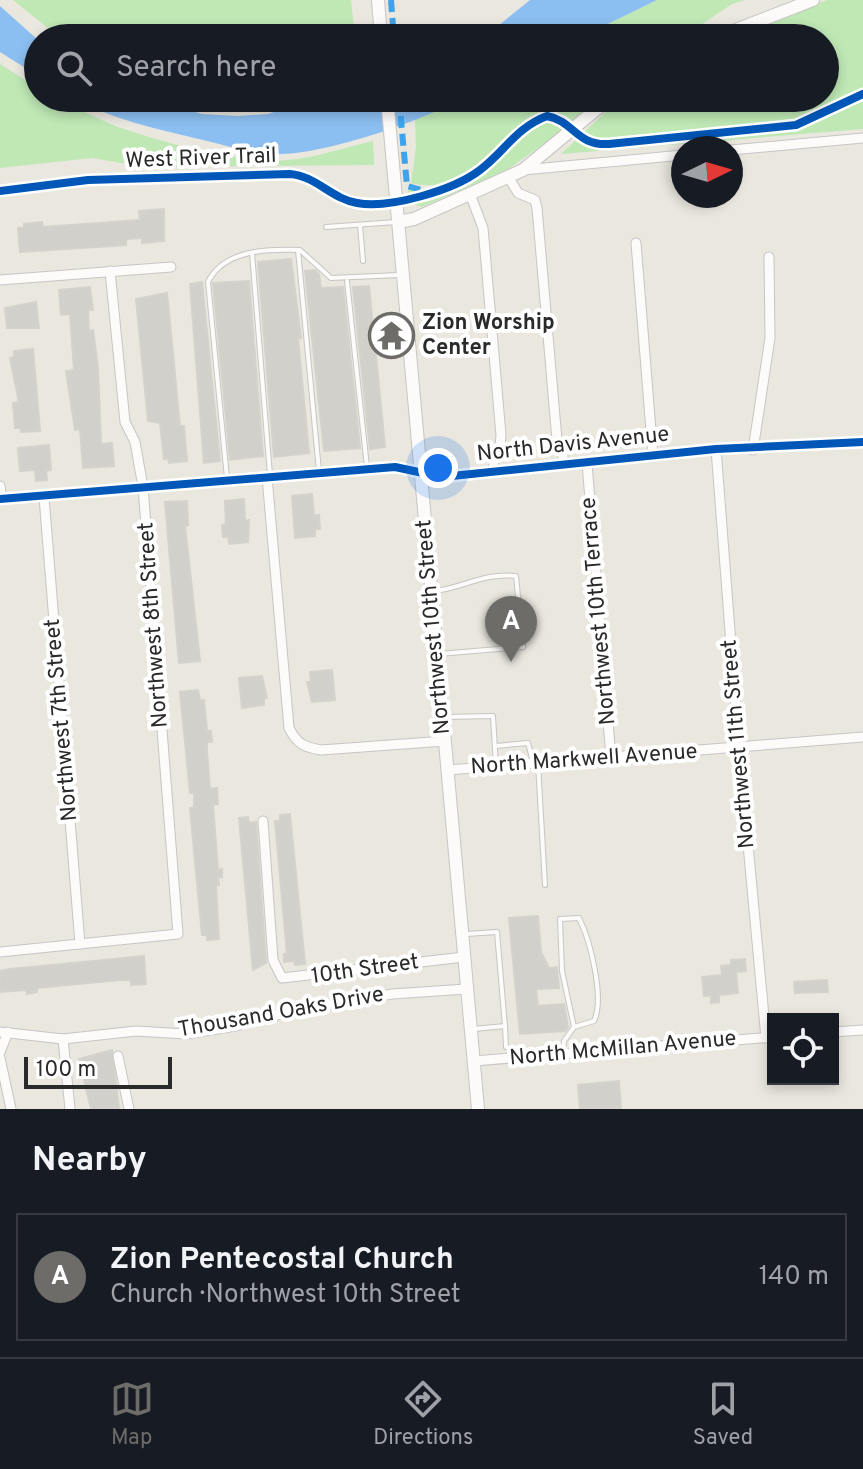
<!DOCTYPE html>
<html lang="en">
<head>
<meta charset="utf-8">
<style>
	:root { --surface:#171b24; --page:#242831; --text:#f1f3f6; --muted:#9ea1a6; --line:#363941; --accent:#6d6c69 }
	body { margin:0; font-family:Overpass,sans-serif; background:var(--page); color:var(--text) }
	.controls { position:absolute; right:24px; bottom:24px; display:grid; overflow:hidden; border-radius:0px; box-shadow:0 4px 12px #0003 }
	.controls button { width:72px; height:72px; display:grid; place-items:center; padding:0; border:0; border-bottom:2px solid var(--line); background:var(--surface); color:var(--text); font:40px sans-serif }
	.compass { position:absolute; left:671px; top:136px; width:72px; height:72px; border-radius:50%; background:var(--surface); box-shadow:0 4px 12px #0003; rotate:85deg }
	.scale { position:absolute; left:24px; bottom:20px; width:148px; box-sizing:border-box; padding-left:8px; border:4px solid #2a2a2a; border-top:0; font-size:22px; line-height:28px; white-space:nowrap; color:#2a2a2a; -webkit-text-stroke:6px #fff; paint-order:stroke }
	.you { position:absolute; left:438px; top:468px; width:28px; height:28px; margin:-20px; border:6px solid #fff; border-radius:50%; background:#1a73e8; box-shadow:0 0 0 12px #1a73e833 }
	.badge { display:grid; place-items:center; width:52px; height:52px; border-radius:50%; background:var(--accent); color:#fff; font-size:26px; font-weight:700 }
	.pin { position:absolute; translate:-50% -66px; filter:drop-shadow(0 2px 4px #0008) }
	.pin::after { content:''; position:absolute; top:42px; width:28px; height:24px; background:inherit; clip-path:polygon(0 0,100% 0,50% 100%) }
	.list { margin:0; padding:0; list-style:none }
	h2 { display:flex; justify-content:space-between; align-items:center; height:104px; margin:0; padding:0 32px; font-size:34px }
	h2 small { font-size:26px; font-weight:400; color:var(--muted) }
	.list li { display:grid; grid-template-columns:52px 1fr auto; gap:24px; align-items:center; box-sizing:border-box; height:128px; margin:0 16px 16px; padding:0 16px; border:2px solid var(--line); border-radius:0px }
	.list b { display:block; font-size:30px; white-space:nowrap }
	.list p { margin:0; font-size:26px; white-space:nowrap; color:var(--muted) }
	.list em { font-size:26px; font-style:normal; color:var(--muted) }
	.icon { flex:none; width:44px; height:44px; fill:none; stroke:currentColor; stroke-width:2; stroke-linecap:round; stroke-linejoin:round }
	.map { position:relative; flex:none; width:863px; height:1109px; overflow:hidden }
	.search { position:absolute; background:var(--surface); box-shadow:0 4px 12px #0003; left:24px; right:24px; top:24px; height:88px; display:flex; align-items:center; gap:20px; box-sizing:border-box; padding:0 28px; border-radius:44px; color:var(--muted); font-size:30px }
	.sheet { height:248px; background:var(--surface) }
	nav { display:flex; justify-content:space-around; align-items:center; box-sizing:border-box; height:112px; border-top:2px solid var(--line); background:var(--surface); font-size:22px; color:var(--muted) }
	nav a { display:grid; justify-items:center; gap:4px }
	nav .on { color:var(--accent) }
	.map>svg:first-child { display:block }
	.green { fill:#bfe8b5 }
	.water { fill:#8cbff1 }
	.building { fill:#d2d0ca; stroke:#d4d2cb; stroke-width:2 }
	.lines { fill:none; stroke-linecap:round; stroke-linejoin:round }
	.lane-casing { stroke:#c7c5c5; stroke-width:6 }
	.street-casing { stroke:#c7c5c5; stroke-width:11 }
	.secondary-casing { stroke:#c7c5c5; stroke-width:14 }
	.lane { stroke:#fcfbfa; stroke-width:4 }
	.street { stroke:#fcfbfa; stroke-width:9 }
	.secondary { stroke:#fcfbfa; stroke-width:12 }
	.quiet { stroke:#3ea3eb; stroke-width:6; stroke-dasharray:12 6; stroke-linecap:butt }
	.cycleway-casing { stroke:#fff; stroke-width:13 }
	.cycleway { stroke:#0057b8; stroke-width:8 }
	.labels { text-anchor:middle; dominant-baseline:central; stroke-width:8; stroke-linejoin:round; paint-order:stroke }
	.street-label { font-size:22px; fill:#2a2a2a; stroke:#fff }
	.poi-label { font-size:22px; font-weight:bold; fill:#2a2a2a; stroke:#fff; text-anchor:start }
</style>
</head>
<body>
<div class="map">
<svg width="863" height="1109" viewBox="0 0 863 1109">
	<rect width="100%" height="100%" fill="#eae7df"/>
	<g class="green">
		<polygon points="13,0 351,0 355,38 60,38"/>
		<polygon points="657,0 745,0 732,4 695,29 700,36 696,38 579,38"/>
		<polygon points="827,0 863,0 863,129 561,154 620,98 825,98 825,38 729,38"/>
		<path d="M0 64 38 88V98C67 98 95 120 124 129 169 144 241 164 288 160 316 158 345 147 373 141L374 165 145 167 92 158 0 168Z"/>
		<path d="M463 98H603L571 124C537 86 503 153 477 170 458 182 433 189 411 183L416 147 415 119Z"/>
		<path d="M553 119 566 128 507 170 422 207 409 203 408 189C494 204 499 123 553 119Z"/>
	</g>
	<g class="water">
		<polygon points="530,0 657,0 579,38 483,38"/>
		<polygon points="0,6 38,40 38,76 0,52"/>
		<path d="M75 98H148L202 114 238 116 268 114 314 98H463C422 121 329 153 281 154 254 155 229 146 203 140 158 129 115 121 75 98Z"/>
	</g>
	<g class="building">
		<polygon points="164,209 164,241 142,243 142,238 126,239 126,245 20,252 18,228 24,228 24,224 42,222 43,227 140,220 139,211"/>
		<polygon points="291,259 301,338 298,338 309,453 274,457 258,262"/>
		<polygon points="315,270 319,274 321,288 343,287 360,448 324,451 305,271"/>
		<polygon points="249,281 263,456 230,460 213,283"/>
		<polygon points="202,282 220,461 204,463 190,284"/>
		<polygon points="369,286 385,447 370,449 353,287"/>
		<polygon points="90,287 93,310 88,310 89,331 93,330 98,368 101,444 112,443 114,466 83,468 80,429 75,430 66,371 74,370 70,314 61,315 59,290"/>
		<polygon points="167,293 180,426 184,426 187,461 169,463 168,458 164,459 160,423 148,421 136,299"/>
		<polygon points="36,302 39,328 7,328 5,308"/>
		<polygon points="33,349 40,431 21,432 21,428 15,428 13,403 19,402 10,358 14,357 14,351"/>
		<polygon points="49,445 51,470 46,471 47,480 36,481 35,470 20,471 18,448"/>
		<polygon points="312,494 314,516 319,515 320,529 315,529 315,536 295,538 292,496"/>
		<polygon points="244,499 245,521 249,520 248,542 229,544 228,537 223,537 222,525 226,524 225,501"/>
		<polygon points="187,501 188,525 185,525 200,661 179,663 165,502"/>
		<polygon points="332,670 335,700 312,702 307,682 311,682 310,672"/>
		<polygon points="262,676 267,698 264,698 264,705 242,708 239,678"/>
		<polygon points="198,690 200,700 204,700 207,731 211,731 212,742 207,742 207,751 210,789 217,788 218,804 213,805 218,870 222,869 222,877 218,877 219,885 216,885 219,939 207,940 207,935 202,935 190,808 194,808 194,793 190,793 180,692"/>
		<polygon points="290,814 305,964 295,965 294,961 284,962 284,954 287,954 275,821 280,821 280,815"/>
		<polygon points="248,817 249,823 256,822 266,963 253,970 239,818"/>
		<polygon points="538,916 541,952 549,968 557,967 559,988 536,989 538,1006 564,1004 568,1027 565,1031 520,1034 509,918"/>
		<polygon points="144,956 146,984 131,985 131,980 119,980 37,988 37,992 27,994 26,990 0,992 0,971 10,969"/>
		<polygon points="745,959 746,971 736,972 738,993 719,995 719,1002 711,1003 711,996 704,996 702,977 722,975 721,966 731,965 731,960"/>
		<polygon points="827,980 828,992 795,993 794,982"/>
		<polygon points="112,1050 119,1109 91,1109 79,1059"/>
		<polygon points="619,1081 621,1109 580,1109 578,1085"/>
	</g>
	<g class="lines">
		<defs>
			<g id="lane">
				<polyline points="360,225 363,261"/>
				<polyline points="326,227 396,222"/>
				<polyline points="298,250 319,471"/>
				<polyline points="252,253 270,475"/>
				<polyline points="347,281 367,467"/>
				<path d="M227 478 208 282C224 249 269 249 300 250L331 278 399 275"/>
				<path d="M433 591C462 589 483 572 516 576L523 647 439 654"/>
				<polyline points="445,717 493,716 496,766"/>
				<polyline points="495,746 528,743 533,762"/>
				<polyline points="538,764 545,885"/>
				<polyline points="466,934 497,932 505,1026"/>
				<polyline points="473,1029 505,1026 506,1047"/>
				<path d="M563 1051 564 1041 574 1027 562 971 560 919 579 918C590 940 605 998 594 1021L574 1027"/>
			</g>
			<g id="street">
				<polyline points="731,150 863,138"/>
				<polyline points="523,170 683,155"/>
				<polyline points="509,178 518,193 535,200 537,208 557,440 563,449 563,463"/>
				<polyline points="470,194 483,228 501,435 500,447 493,453 494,471"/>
				<polyline points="636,243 653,456"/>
				<polyline points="0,280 171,267"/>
				<polyline points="716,449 739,748 766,1038"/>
				<polyline points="753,450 770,338 769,257"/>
				<polyline points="587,463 611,758"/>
				<path d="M267 477 289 728C297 744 304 747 321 750L445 741"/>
				<polyline points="0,486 2,499"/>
				<polyline points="44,497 80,944"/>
				<polyline points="0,499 395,467 442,477 716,449 863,442"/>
				<polyline points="448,770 863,737"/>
				<polyline points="263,821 273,960 282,978 464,957"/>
				<polyline points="0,952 178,934 143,487 135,442 125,422 110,271"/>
				<polyline points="0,1032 63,1039 136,1031 186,1034 236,1026 300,1009 392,994 467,989"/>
				<polyline points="833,1032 863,1030"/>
				<polyline points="63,1039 70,1109"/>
				<polyline points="0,1052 8,1032"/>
				<polyline points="118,1056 129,1109"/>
				<polyline points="0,1058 11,1109"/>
				<polyline points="474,1061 773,1037"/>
			</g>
			<g id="secondary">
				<polyline points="378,0 381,38"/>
				<polyline points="715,38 813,0"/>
				<polyline points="387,98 478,1109"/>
				<polyline points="398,222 414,219 523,170 610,98"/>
			</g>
		</defs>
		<use href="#lane" class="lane-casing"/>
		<use href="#street" class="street-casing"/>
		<use href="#secondary" class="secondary-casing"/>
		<use href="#lane" class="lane"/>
		<use href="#street" class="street"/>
		<use href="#secondary" class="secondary"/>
		<g class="quiet">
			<polyline points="391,0 394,38"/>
			<polyline points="399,98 407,186 425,191"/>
		</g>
		<defs>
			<g id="cycleway">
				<path d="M0 191 88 180 290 174C316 176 332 199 357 203 390 209 454 190 480 170 504 152 517 127 547 116 574 121 576 146 609 144L796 125 863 94"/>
				<polyline points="0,499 395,467 442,477 716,449 863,442"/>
			</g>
		</defs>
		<use href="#cycleway" class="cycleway-casing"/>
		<use href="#cycleway" class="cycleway"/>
	</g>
	<defs>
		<symbol id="temple-ring" viewBox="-11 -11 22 22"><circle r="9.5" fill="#fff" stroke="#6d6c69" stroke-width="1.5"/><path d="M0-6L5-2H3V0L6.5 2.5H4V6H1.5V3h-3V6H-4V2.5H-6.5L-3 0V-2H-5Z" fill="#6d6c69"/></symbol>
	</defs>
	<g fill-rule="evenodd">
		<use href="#temple-ring" x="366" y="310" width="51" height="51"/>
	</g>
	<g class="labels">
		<g class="street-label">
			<text transform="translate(201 159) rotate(-2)">West River Trail</text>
			<text transform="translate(573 445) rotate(-6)">North Davis Avenue</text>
			<text transform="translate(599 611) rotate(-95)">Northwest 10th Terrace</text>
			<text transform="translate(154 625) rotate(-94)">Northwest 8th Street</text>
			<text transform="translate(434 627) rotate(-95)">Northwest 10th Street</text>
			<text transform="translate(62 720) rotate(-95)">Northwest 7th Street</text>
			<text transform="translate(739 744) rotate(-95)">Northwest 11th Street</text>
			<text transform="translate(584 760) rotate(-4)">North Markwell Avenue</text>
			<text transform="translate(365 970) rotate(-8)">10th Street</text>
			<text transform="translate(281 1013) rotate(-10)">Thousand Oaks Drive</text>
			<text transform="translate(623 1049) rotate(-5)">North McMillan Avenue</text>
		</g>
		<g class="poi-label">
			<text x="422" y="323">Zion Worship<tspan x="422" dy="25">Center</tspan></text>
		</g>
	</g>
</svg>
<div class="controls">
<button><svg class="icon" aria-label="locate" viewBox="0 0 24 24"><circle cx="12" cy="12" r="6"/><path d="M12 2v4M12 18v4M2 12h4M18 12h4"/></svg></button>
</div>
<svg class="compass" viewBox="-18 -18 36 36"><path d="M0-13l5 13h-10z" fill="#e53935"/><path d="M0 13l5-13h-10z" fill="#9ea1a6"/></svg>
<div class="scale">100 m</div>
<div class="you"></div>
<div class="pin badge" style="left:511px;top:662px">A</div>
<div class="search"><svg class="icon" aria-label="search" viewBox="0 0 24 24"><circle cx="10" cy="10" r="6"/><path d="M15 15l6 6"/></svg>Search here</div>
</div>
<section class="sheet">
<h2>Nearby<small></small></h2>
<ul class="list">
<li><span class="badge">A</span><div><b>Zion Pentecostal Church</b><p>Church · Northwest 10th Street</p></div><em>140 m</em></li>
</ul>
</section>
<nav>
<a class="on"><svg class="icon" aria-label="map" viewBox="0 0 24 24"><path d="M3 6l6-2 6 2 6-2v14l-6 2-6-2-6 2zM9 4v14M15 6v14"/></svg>Map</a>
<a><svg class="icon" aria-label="directions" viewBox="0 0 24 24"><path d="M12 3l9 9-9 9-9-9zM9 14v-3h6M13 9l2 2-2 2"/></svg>Directions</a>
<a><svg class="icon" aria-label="saved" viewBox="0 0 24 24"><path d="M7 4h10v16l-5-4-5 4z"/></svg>Saved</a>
</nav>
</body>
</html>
